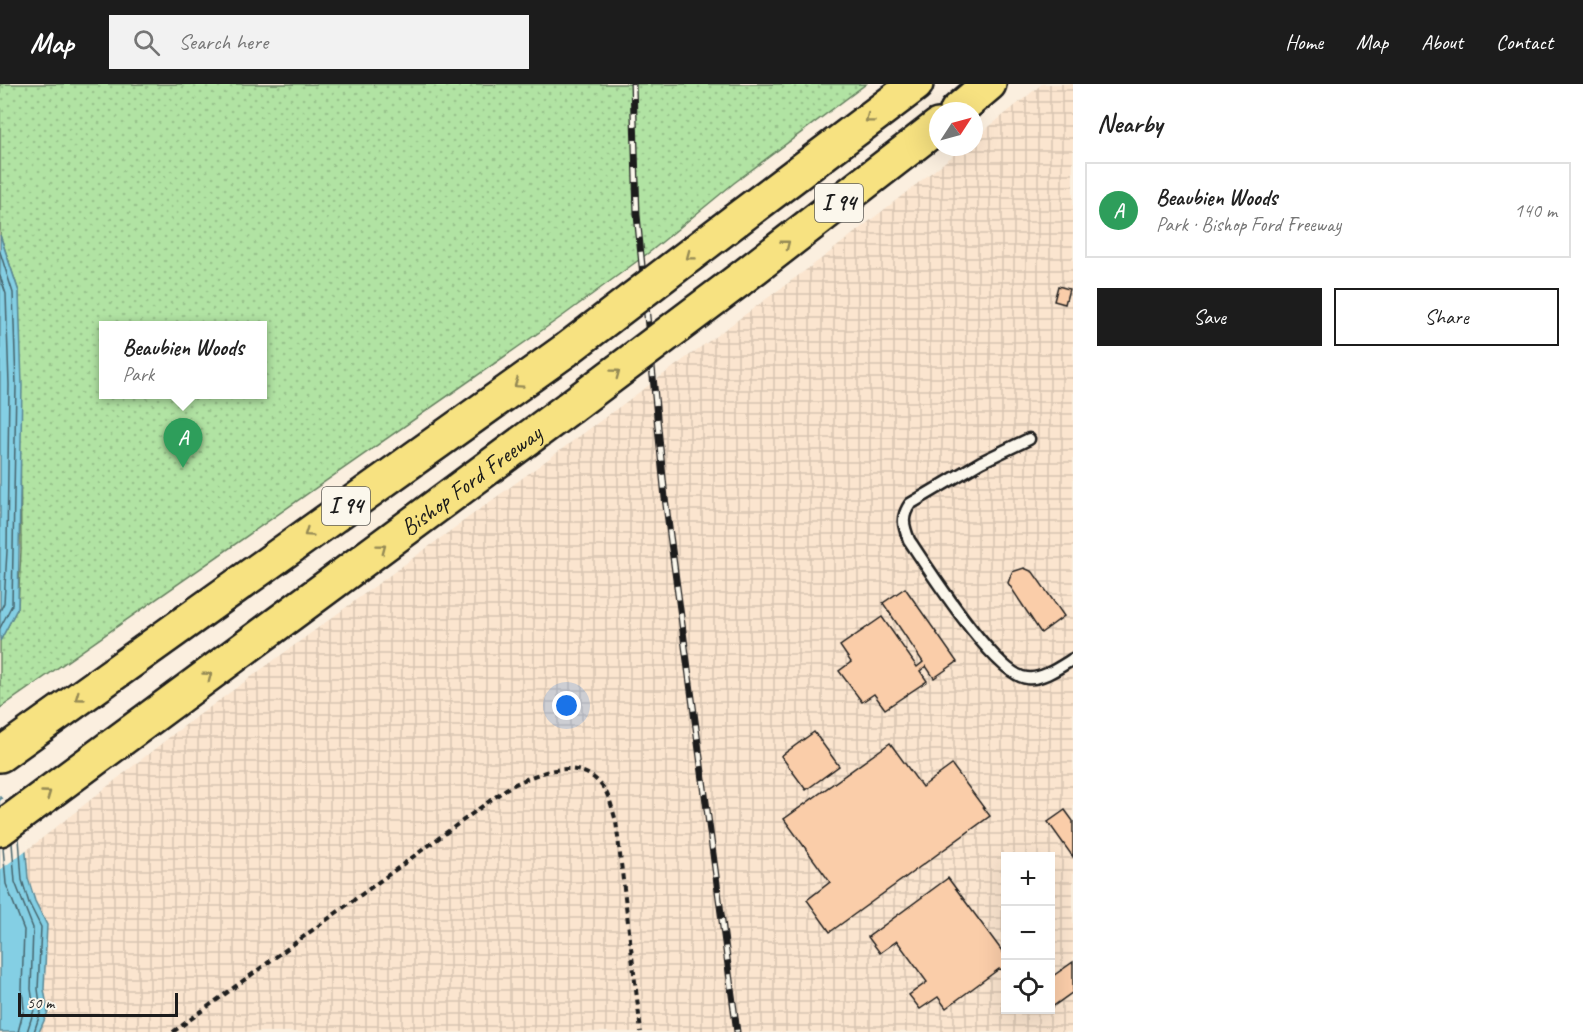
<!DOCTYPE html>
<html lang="en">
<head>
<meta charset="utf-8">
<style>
	:root { --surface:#fff; --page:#f2f2f2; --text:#222; --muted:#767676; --line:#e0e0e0; --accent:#1c1c1c }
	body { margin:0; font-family:Caveat,sans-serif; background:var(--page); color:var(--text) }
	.controls { position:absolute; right:18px; bottom:18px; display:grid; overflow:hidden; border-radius:0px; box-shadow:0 6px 24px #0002 }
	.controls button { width:54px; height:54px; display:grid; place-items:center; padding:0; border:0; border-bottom:2px solid var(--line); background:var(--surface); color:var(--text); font:30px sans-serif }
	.compass { position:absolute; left:929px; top:18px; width:54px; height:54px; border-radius:50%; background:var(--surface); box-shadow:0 6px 24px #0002; rotate:54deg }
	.scale { position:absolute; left:18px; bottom:15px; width:160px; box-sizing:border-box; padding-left:6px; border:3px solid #1c1c1c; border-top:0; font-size:16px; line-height:21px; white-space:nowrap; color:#1c1c1c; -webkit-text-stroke:4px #fbf7ec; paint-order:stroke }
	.you { position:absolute; left:567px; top:622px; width:21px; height:21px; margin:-15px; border:4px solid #fff; border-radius:50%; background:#1a73e8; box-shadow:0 0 0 9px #1a73e833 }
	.badge { display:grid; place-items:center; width:39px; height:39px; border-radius:50%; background:var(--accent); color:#fff; font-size:20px; font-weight:700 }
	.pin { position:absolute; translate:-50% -50px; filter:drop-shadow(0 2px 3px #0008) }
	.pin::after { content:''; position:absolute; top:32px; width:21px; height:18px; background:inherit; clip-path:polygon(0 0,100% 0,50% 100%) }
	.popup { position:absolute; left:99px; top:237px; width:168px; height:78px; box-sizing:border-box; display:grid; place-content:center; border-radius:0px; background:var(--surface); filter:drop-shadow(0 2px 4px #0005); font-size:20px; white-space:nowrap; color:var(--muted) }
	.popup b { font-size:22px; color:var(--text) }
	.popup::after { content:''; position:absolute; left:50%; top:100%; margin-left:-12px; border:12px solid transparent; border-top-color:var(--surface) }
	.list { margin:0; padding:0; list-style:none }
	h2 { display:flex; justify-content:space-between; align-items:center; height:78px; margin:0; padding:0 24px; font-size:26px }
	h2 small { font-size:20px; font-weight:400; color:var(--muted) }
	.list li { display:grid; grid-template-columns:39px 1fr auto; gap:18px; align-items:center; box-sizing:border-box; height:96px; margin:0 12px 12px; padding:0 12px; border:2px solid var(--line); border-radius:0px }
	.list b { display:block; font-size:22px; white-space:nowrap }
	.list p { margin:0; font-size:20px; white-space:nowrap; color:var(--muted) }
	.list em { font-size:20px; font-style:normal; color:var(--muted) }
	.actions { display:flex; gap:12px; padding:18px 24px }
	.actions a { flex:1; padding:14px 0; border:2px solid var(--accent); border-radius:0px; text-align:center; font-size:21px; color:var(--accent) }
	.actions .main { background:var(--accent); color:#fff }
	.icon { flex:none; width:33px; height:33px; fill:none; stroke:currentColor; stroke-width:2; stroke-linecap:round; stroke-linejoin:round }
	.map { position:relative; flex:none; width:1073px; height:948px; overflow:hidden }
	header { display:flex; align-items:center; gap:36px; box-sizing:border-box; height:84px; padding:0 30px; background:var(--accent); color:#fff }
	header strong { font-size:28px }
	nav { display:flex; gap:33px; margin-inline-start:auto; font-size:21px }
	.search { width:420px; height:54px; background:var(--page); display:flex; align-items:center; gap:15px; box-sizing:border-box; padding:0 21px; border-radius:0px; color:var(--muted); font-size:22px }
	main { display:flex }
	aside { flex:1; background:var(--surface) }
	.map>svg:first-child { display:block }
	.industrial { fill:url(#industrial-grid); fill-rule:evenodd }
	.park { fill:url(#park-dots); stroke:#668060; stroke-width:1.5; fill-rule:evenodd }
	.water { fill:#84cfe4; stroke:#5a8794; stroke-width:1.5 }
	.pier { fill:#fbefdf }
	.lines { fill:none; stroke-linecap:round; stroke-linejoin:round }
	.shore { stroke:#46646c; stroke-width:1.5 }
	.building { fill:#facda9; stroke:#1c1c1c; stroke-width:1.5 }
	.lane-casing { stroke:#1c1c1c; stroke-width:15 }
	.highway-casing { stroke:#1c1c1c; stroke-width:38 }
	.path { stroke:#1c1c1c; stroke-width:4; stroke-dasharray:6 4.5; stroke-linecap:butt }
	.lane { stroke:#fbf7ec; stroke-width:10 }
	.highway { stroke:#f7e281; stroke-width:33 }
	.rail-casing { stroke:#1c1c1c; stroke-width:7 }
	.rail { stroke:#fbf7ec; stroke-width:4.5; stroke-dasharray:14; stroke-linecap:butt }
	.highway-bridge-casing { stroke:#1c1c1c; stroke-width:38; stroke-linecap:butt }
	.highway-bridge { stroke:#f7e281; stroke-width:33 }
	.oneway { stroke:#948954 }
	.labels { text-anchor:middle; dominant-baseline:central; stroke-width:6; stroke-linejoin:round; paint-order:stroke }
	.shield { fill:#fbf7ec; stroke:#5f5e5a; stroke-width:1.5 }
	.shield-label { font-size:22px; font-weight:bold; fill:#1c1c1c }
	.street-label { font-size:24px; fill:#1c1c1c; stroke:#fbf7ec }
</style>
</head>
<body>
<header>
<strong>Map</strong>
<div class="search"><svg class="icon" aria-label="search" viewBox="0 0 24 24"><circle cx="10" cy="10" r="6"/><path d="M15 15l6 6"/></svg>Search here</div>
<nav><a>Home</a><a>Map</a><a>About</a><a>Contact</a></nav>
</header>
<main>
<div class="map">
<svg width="1073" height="948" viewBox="0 0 1073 948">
	<defs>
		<pattern id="industrial-grid" width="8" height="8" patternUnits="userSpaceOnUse" patternTransform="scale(1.5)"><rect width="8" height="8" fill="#fbe5cf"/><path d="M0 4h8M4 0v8" fill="none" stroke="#d7c4b1"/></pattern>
		<pattern id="park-dots" width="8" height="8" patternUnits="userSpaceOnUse" patternTransform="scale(1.5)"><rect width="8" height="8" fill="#b1e3a3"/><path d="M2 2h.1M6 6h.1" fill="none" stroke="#98c28c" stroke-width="1.8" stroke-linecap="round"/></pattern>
	</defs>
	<rect width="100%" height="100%" fill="#fbefdf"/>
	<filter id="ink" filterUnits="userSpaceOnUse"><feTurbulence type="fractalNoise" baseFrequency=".0167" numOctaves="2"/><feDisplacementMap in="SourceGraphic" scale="12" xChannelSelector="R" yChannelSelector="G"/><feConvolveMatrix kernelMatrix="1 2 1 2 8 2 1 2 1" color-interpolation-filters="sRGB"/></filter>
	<g filter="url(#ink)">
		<path class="industrial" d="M1042 0H1073V948H39L48 928 44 905 47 841 35 817 28 794 26 767 176 648 825 172 964 63H974V55ZM1005 772H1050V926H1005Z"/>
		<path class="park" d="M0 0H866L734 99 651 167 564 231 0 624V557L18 523 21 467 19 208 0 151ZM104 242H262V310H104Z"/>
		<g class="water">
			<polygon points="0,151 19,208 22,301 18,523 0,557"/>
			<polygon points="0,713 17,731 24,744 28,794 35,817 47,841 44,905 48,928 39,948 0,948"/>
		</g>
		<polygon class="pier" points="4,713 20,730 27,744 29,764 0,786 0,717"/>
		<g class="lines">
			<g class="shore">
				<polyline points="0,168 13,209 16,301 12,521 0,544"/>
				<polyline points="0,192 6,210 9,301 7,467 4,519 0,527"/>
				<polyline points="19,754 22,796 29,819 41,843 38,905 41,927 34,948"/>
				<polyline points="12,759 15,798 33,844 31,905 34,926 27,948"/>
				<polyline points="3,763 6,800 24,846 22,905 24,925 18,948"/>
			</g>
		</g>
		<g class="building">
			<polygon points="1058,202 1069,205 1065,220 1054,217"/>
			<polygon points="1024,484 1033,488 1064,532 1041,549 1008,499 1012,488"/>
			<polygon points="905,504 957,578 934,594 926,582 920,587 927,597 885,625 874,610 862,618 839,587 851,578 840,562 882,533 917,583 923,578 883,519"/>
			<polygon points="814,648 839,682 806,706 781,672"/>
			<polygon points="890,659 922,703 952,681 990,732 830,848 807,816 830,798 784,735"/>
			<polygon points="1065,726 1073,737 1073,773 1048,738"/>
			<polygon points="948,794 1005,871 1005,886 999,885 946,924 938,913 920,925 909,911 927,898 897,857 880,869 868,853"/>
			<polygon points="1073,878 1073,908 1052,923 1050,894"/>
		</g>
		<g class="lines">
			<defs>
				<path id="lane" d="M1029 355 981 378 910 420C901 433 903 441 909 456 928 484 996 592 1027 594 1042 596 1060 583 1073 575"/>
				<g id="highway">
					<polyline points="957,27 989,0"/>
					<polyline points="736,136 916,0"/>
					<polyline points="739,196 938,42"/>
					<polyline points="0,671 566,266"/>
					<path id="s1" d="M0 745 569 324"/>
				</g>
			</defs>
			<use href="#lane" class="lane-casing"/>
			<use href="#highway" class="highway-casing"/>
			<path class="path" d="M173 948 506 705C537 688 585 668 607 710 611 718 613 728 616 737L641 948"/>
			<use href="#lane" class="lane"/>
			<use href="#highway" class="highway"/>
			<defs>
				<polyline id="rail" points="633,0 637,131 665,414 737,948"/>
			</defs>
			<use href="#rail" class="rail-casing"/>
			<use href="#rail" class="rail"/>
			<defs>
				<g id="highway-bridge">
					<polyline points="566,266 736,136"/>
					<polyline points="569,324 739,196"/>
				</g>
			</defs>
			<use href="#highway-bridge" class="highway-bridge-casing"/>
			<use href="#highway-bridge" class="highway-bridge"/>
		</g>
		<defs><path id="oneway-chevron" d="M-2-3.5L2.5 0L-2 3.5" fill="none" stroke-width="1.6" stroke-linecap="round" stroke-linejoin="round" transform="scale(1.5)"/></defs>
		<g class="oneway">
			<use href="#oneway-chevron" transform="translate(869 35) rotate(143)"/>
			<use href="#oneway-chevron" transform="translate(786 160) rotate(-38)"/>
			<use href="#oneway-chevron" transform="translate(690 172) rotate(143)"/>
			<use href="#oneway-chevron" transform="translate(616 289) rotate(-37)"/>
			<use href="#oneway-chevron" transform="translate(518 300) rotate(145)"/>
			<use href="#oneway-chevron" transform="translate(308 449) rotate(145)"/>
			<use href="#oneway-chevron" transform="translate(382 464) rotate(-37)"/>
			<use href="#oneway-chevron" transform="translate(208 592) rotate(-37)"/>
			<use href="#oneway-chevron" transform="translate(79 613) rotate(144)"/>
			<use href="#oneway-chevron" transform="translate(47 710) rotate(-36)"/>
		</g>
	</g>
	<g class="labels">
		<g class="shield">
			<rect x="815" y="100" width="48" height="38" rx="4.5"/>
			<rect x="322" y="403" width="48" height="38" rx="4.5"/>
		</g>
		<g class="shield-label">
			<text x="839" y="119">I 94</text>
			<text x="346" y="422">I 94</text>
		</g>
		<g class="street-label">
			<text stroke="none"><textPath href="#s1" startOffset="586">Bishop Ford Freeway</textPath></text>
		</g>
	</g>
</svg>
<div class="controls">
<button>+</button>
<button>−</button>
<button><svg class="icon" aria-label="locate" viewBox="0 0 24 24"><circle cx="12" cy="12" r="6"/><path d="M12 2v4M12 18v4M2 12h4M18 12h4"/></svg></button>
</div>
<svg class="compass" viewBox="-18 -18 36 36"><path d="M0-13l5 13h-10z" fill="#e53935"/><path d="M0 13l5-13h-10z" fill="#767676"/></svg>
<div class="scale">50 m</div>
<div class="you"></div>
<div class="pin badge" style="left:183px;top:384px;background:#2e9e5b">A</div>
<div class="popup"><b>Beaubien Woods</b>Park</div>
</div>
<aside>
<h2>Nearby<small></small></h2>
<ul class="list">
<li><span class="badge" style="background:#2e9e5b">A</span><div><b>Beaubien Woods</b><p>Park · Bishop Ford Freeway</p></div><em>140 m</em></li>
</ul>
<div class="actions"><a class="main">Save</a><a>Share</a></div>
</aside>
</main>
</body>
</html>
